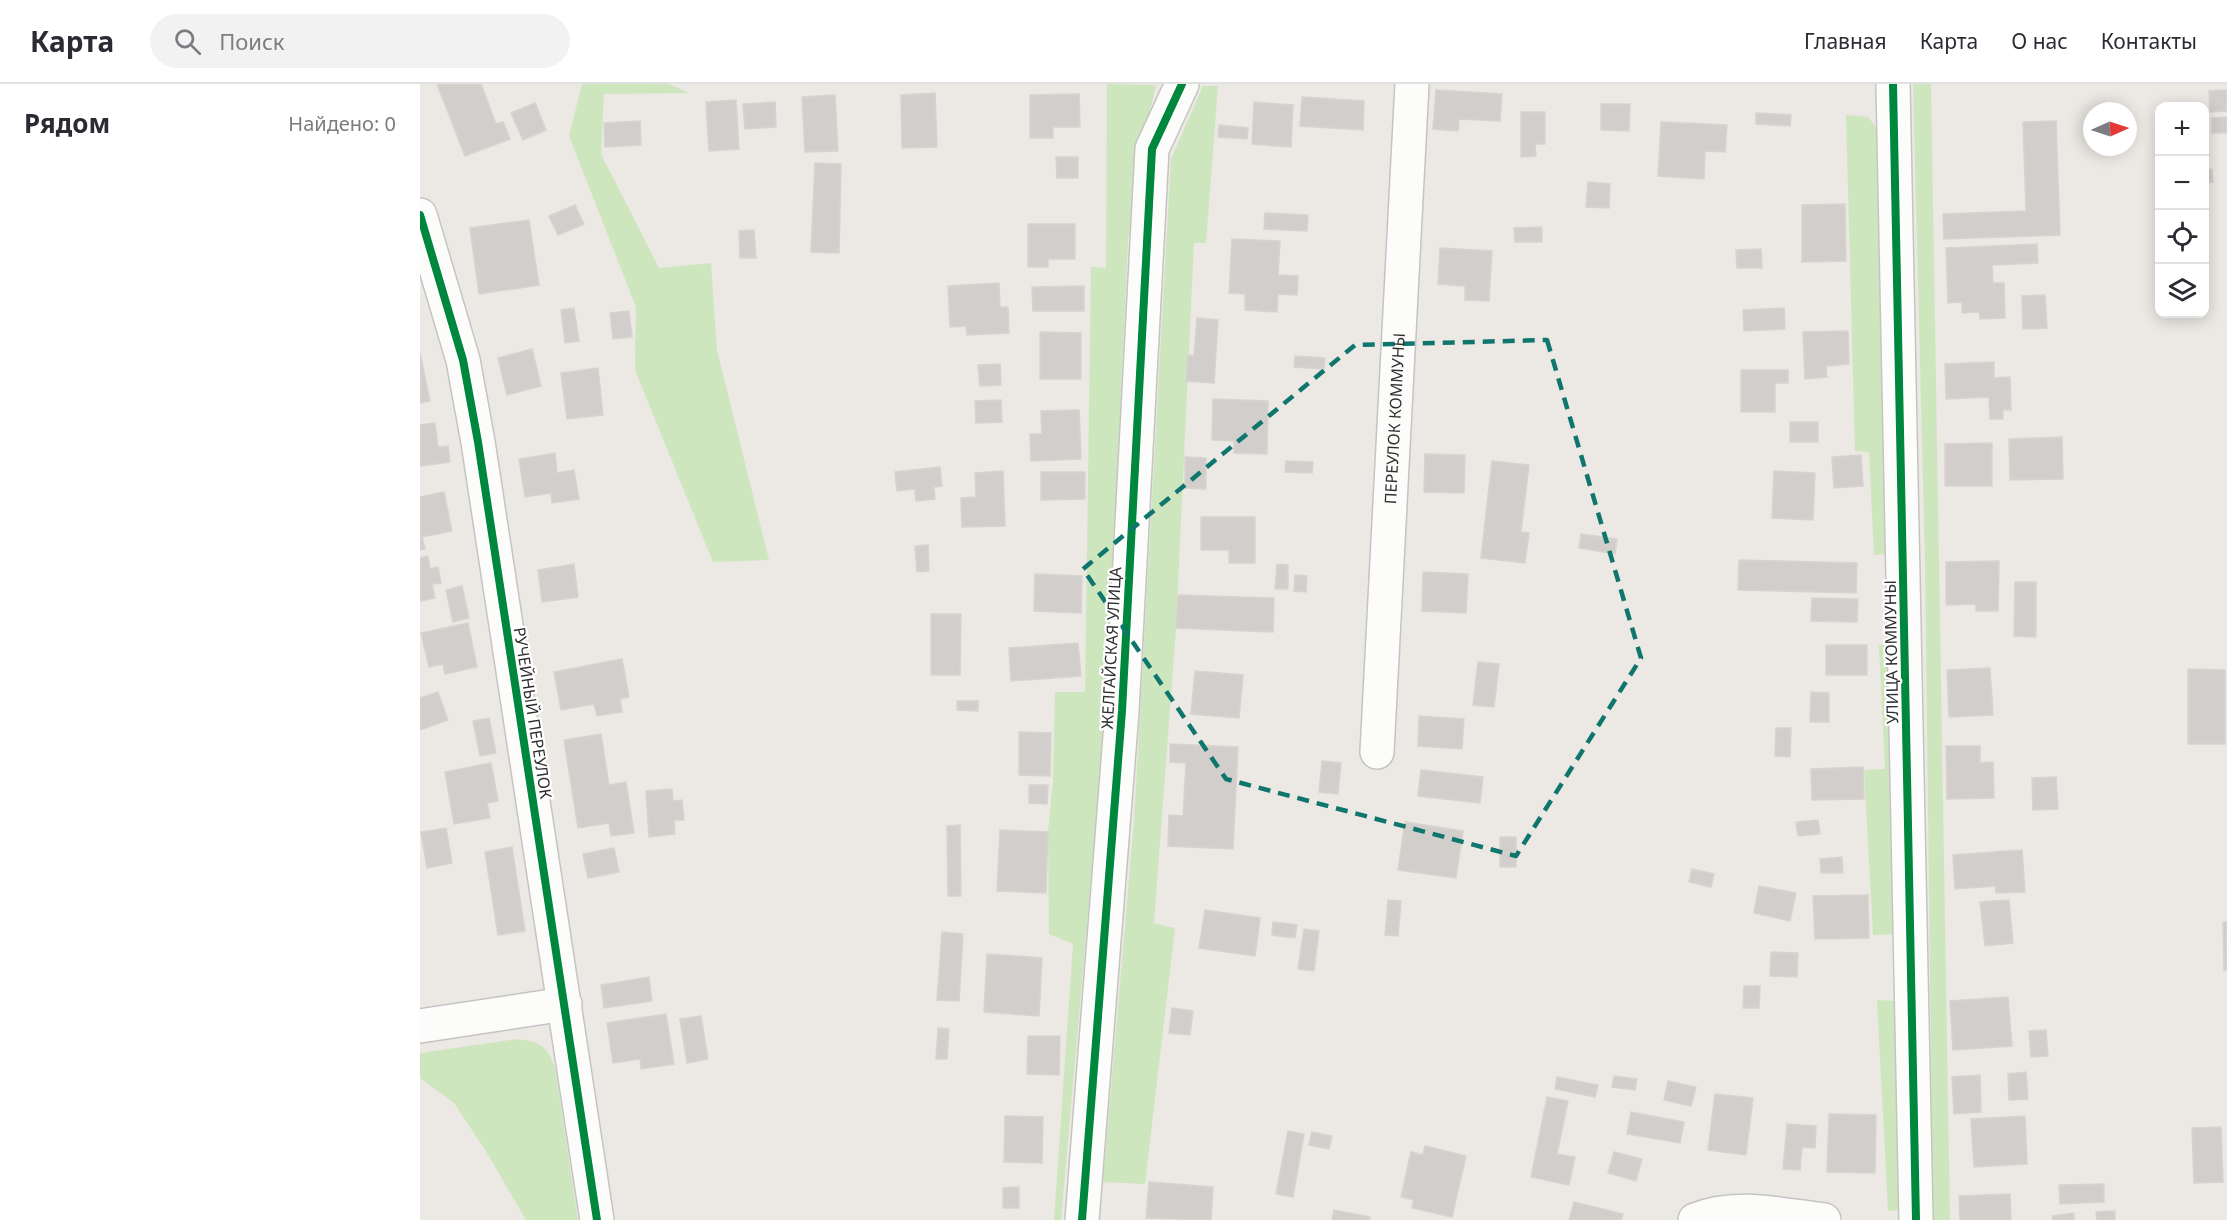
<!DOCTYPE html>
<html lang="ru">
<head>
<meta charset="utf-8">
<style>
	:root { --surface:#fff; --page:#f2f2f3; --text:#2b2b33; --muted:#7c7c81; --line:#e1e1e2 }
	body { margin:0; font-family:"Noto Sans",sans-serif; background:var(--page); color:var(--text) }
	.controls { position:absolute; right:18px; top:18px; display:grid; overflow:hidden; border-radius:12px; box-shadow:0 3px 15px #0003 }
	.controls button { width:54px; height:54px; display:grid; place-items:center; padding:0; border:0; border-bottom:2px solid var(--line); background:var(--surface); color:var(--text); font:30px sans-serif }
	.compass { position:absolute; left:1663px; top:18px; width:54px; height:54px; border-radius:50%; background:var(--surface); box-shadow:0 3px 15px #0003; rotate:87deg }
	.list { margin:0; padding:0; list-style:none }
	h2 { display:flex; justify-content:space-between; align-items:center; height:78px; margin:0; padding:0 24px; font-size:26px }
	h2 small { font-size:20px; font-weight:400; color:var(--muted) }
	.icon { flex:none; width:33px; height:33px; fill:none; stroke:currentColor; stroke-width:2; stroke-linecap:round; stroke-linejoin:round }
	.map { position:relative; flex:none; width:1807px; height:1136px; overflow:hidden }
	header { display:flex; align-items:center; gap:36px; box-sizing:border-box; height:84px; padding:0 30px; background:var(--surface); border-bottom:2px solid var(--line) }
	header strong { font-size:28px }
	nav { display:flex; gap:33px; margin-inline-start:auto; font-size:21px }
	.search { width:420px; height:54px; background:var(--page); display:flex; align-items:center; gap:15px; box-sizing:border-box; padding:0 21px; border-radius:33px; color:var(--muted); font-size:22px }
	main { display:flex }
	aside { flex:1; background:var(--surface) }
	.map>svg:first-child { display:block }
	.green { fill:#cee6be }
	.building { fill:#d1cecb; stroke:#d7d4d0; stroke-width:1.5 }
	.lines { fill:none; stroke-linecap:round; stroke-linejoin:round }
	.minor-casing { stroke:#c5c4c5; stroke-width:36 }
	.minor { stroke:#fcfcfb; stroke-width:33 }
	.cycleway-casing { stroke:#fff; stroke-width:11 }
	.cycleway { stroke:#00873e; stroke-width:8 }
	.marked { fill:none; stroke:#0f766e; stroke-width:4.5; stroke-dasharray:12 8; stroke-linejoin:round }
	.labels { text-anchor:middle; dominant-baseline:central; stroke-width:4.5; stroke-linejoin:round; paint-order:stroke }
	.street-label { font-size:16px; fill:#2e2e2e; stroke:#fff }
</style>
</head>
<body>
<header>
<strong>Карта</strong>
<div class="search"><svg class="icon" aria-label="search" viewBox="0 0 24 24"><circle cx="10" cy="10" r="6"/><path d="M15 15l6 6"/></svg>Поиск</div>
<nav><a>Главная</a><a>Карта</a><a>О нас</a><a>Контакты</a></nav>
</header>
<main>
<aside>
<h2>Рядом<small>Найдено: 0</small></h2>
<ul class="list">
</ul>
</aside>
<div class="map">
<svg width="1807" height="1136" viewBox="0 0 1807 1136">
	<rect width="100%" height="100%" fill="#ece8e4"/>
	<g class="green">
		<polygon points="162,0 249,0 269,9 184,10 181,70 239,184 291,179 297,266 349,476 293,478 215,286 216,223 149,52"/>
		<polygon points="687,0 736,1 725,49 708,156 687,615 641,1136 634,1136 653,860 629,850 628,748 633,697 635,608 665,608 671,183 686,184"/>
		<polygon points="1493,0 1511,0 1530,1136 1513,1136 1505,479"/>
		<polygon points="783,2 798,2 786,159 774,159 756,544 734,839 755,844 725,1100 683,1098 714,737 751,75"/>
		<polygon points="1426,31 1448,33 1455,42 1460,56 1472,470 1454,471 1449,368 1435,367"/>
		<polygon points="1471,560 1477,850 1453,851 1444,686 1465,685 1459,561"/>
		<polygon points="1457,916 1474,917 1480,1126 1468,1127"/>
		<path d="M97 955C121 958 126 961 135 983L158 1136H106L67 1069 34 1019 0 994V969Z"/>
	</g>
	<g class="building">
		<polygon points="17,0 61,0 76,40 83,38 90,55 45,72"/>
		<polygon points="1016,6 1082,10 1080,37 1039,35 1038,47 1013,45"/>
		<polygon points="1807,6 1807,27 1790,28 1789,7"/>
		<polygon points="515,9 517,63 482,64 481,11"/>
		<polygon points="659,10 660,43 633,43 633,54 610,54 610,11"/>
		<polygon points="415,11 418,67 385,68 382,13"/>
		<polygon points="882,13 944,17 943,46 880,42"/>
		<polygon points="316,16 319,65 289,67 286,18"/>
		<polygon points="355,18 356,43 325,45 323,20"/>
		<polygon points="834,18 873,21 871,63 832,60"/>
		<polygon points="115,19 126,46 103,56 91,29"/>
		<polygon points="1181,20 1210,20 1209,47 1181,46"/>
		<polygon points="1101,28 1125,28 1125,60 1115,60 1116,72 1101,73"/>
		<polygon points="1336,29 1371,31 1370,42 1336,40"/>
		<polygon points="1807,33 1807,49 1792,49 1792,34"/>
		<polygon points="220,37 221,61 185,63 184,39"/>
		<polygon points="1636,37 1640,151 1524,155 1523,130 1606,127 1603,38"/>
		<polygon points="1241,38 1307,41 1305,68 1285,67 1284,95 1238,92"/>
		<polygon points="799,41 828,44 827,55 798,53"/>
		<polygon points="636,73 658,73 658,94 637,94"/>
		<polygon points="395,79 421,80 419,169 391,168"/>
		<polygon points="1792,85 1793,98 1784,99 1784,86"/>
		<polygon points="1168,98 1190,100 1189,124 1166,123"/>
		<polygon points="1425,120 1426,177 1382,178 1382,121"/>
		<polygon points="155,121 164,140 138,151 129,132"/>
		<polygon points="845,129 888,131 887,147 844,145"/>
		<polygon points="109,136 119,201 59,210 50,144"/>
		<polygon points="608,140 655,140 655,175 628,175 628,183 608,183"/>
		<polygon points="1122,143 1122,158 1095,158 1094,144"/>
		<polygon points="334,146 336,174 320,174 319,147"/>
		<polygon points="812,155 860,157 858,191 878,192 877,211 858,210 857,228 825,226 825,210 809,209"/>
		<polygon points="1617,160 1618,179 1572,181 1573,199 1584,199 1585,234 1560,235 1559,228 1542,229 1542,218 1528,219 1526,164"/>
		<polygon points="1020,164 1072,167 1069,217 1045,216 1045,202 1018,200"/>
		<polygon points="1341,165 1342,184 1317,184 1316,166"/>
		<polygon points="579,199 580,223 588,223 589,249 547,251 546,242 530,243 528,202"/>
		<polygon points="664,202 664,227 613,227 612,203"/>
		<polygon points="1625,211 1627,244 1603,245 1602,212"/>
		<polygon points="154,224 159,257 145,259 141,226"/>
		<polygon points="1364,224 1365,245 1324,247 1323,226"/>
		<polygon points="209,227 212,253 193,255 190,229"/>
		<polygon points="777,234 798,236 794,299 766,297 768,271 774,272"/>
		<polygon points="1428,247 1429,280 1406,282 1407,293 1385,295 1383,248"/>
		<polygon points="620,248 661,249 661,295 620,295"/>
		<polygon points="112,265 121,302 87,311 78,274"/>
		<polygon points="0,269 10,317 0,319"/>
		<polygon points="875,272 905,274 904,285 874,283"/>
		<polygon points="1574,278 1574,294 1590,293 1591,326 1583,326 1583,335 1570,335 1569,313 1526,315 1525,280"/>
		<polygon points="580,280 581,301 560,302 558,281"/>
		<polygon points="178,284 183,331 147,335 141,289"/>
		<polygon points="1321,286 1368,286 1368,299 1355,299 1355,328 1321,328"/>
		<polygon points="793,315 848,317 847,370 814,369 814,357 792,356"/>
		<polygon points="581,316 582,338 556,339 555,317"/>
		<polygon points="659,326 661,375 611,377 610,350 622,350 621,327"/>
		<rect x="1370" y="338" width="28" height="20"/>
		<polygon points="15,339 18,363 28,362 30,378 0,382 0,341"/>
		<polygon points="1642,353 1643,395 1590,396 1589,355"/>
		<polygon points="1572,359 1572,402 1525,402 1525,360"/>
		<polygon points="135,369 137,389 154,386 159,415 132,419 131,409 105,413 99,375"/>
		<polygon points="1005,370 1045,371 1044,409 1004,408"/>
		<polygon points="1441,371 1443,402 1414,404 1412,373"/>
		<polygon points="765,373 786,374 786,405 765,404"/>
		<polygon points="866,377 893,378 892,389 865,388"/>
		<polygon points="1072,377 1109,381 1101,448 1109,449 1105,479 1061,474"/>
		<polygon points="520,383 522,402 514,403 515,415 496,417 495,405 477,407 475,388"/>
		<polygon points="583,387 585,442 542,443 541,414 556,413 555,389"/>
		<polygon points="1354,387 1395,389 1393,436 1352,434"/>
		<polygon points="621,388 665,388 665,415 621,416"/>
		<polygon points="24,408 32,447 2,453 5,465 0,466 0,413"/>
		<polygon points="781,433 835,433 835,479 809,479 809,466 781,466"/>
		<polygon points="1161,450 1197,455 1195,470 1159,464"/>
		<polygon points="508,461 509,487 497,488 495,462"/>
		<polygon points="8,472 10,485 18,483 21,499 12,500 15,514 0,517 0,474"/>
		<polygon points="1319,476 1437,479 1436,509 1318,506"/>
		<polygon points="1579,477 1578,527 1556,527 1556,520 1526,521 1526,478"/>
		<polygon points="154,480 158,513 122,518 118,486"/>
		<polygon points="857,480 868,481 868,505 855,505"/>
		<polygon points="1003,488 1048,490 1046,529 1002,527"/>
		<polygon points="615,490 662,492 661,529 614,527"/>
		<polygon points="875,491 887,492 886,508 874,507"/>
		<polygon points="1595,498 1616,498 1616,553 1594,552"/>
		<polygon points="42,502 49,534 33,538 26,506"/>
		<polygon points="758,511 854,514 853,548 756,544"/>
		<polygon points="1392,514 1438,515 1437,538 1391,537"/>
		<polygon points="511,530 541,530 540,591 511,591"/>
		<polygon points="48,539 57,583 25,590 23,580 9,583 1,549"/>
		<polygon points="658,559 661,592 591,597 589,564"/>
		<rect x="1406" y="561" width="41" height="30"/>
		<polygon points="202,575 209,613 200,615 202,628 177,632 174,620 141,626 134,588"/>
		<polygon points="1058,578 1079,580 1074,623 1053,621"/>
		<polygon points="1570,584 1573,631 1529,633 1527,586"/>
		<polygon points="1768,585 1805,586 1805,660 1768,660"/>
		<polygon points="775,587 823,591 819,634 771,630"/>
		<polygon points="18,608 28,636 0,646 0,614"/>
		<polygon points="1391,608 1409,609 1409,638 1390,638"/>
		<polygon points="537,617 558,617 558,627 537,626"/>
		<polygon points="999,632 1044,635 1042,665 998,662"/>
		<polygon points="69,634 76,669 60,672 53,637"/>
		<polygon points="1356,644 1371,644 1370,673 1355,672"/>
		<polygon points="599,648 631,649 630,692 599,691"/>
		<polygon points="181,650 189,701 206,698 214,749 191,752 189,739 158,744 144,656"/>
		<polygon points="750,660 818,663 813,765 748,762 749,731 763,732 766,679 750,678"/>
		<polygon points="1526,662 1560,662 1560,679 1573,678 1574,714 1527,715"/>
		<polygon points="902,677 921,679 918,710 899,708"/>
		<polygon points="71,679 78,717 67,719 70,734 34,740 25,688"/>
		<polygon points="1443,683 1444,715 1392,716 1391,685"/>
		<polygon points="1001,686 1063,693 1060,719 998,712"/>
		<polygon points="1636,693 1638,725 1613,726 1612,694"/>
		<polygon points="609,701 628,701 627,720 609,719"/>
		<polygon points="252,705 253,717 262,716 264,736 254,736 255,750 229,753 226,707"/>
		<polygon points="1398,736 1400,750 1378,752 1376,738"/>
		<polygon points="985,738 1043,747 1036,794 978,786"/>
		<polygon points="540,741 541,812 528,812 527,742"/>
		<polygon points="26,744 32,779 7,784 1,748"/>
		<polygon points="580,746 628,748 626,809 577,807"/>
		<rect x="1080" y="753" width="16" height="30"/>
		<polygon points="92,763 105,847 78,851 65,768"/>
		<polygon points="194,764 199,788 168,794 163,770"/>
		<polygon points="1602,766 1605,808 1576,809 1575,802 1535,805 1533,771"/>
		<polygon points="1422,773 1423,789 1401,789 1400,775"/>
		<polygon points="1272,785 1294,790 1291,803 1269,798"/>
		<polygon points="1339,802 1376,809 1370,837 1334,829"/>
		<polygon points="1448,811 1449,854 1395,855 1393,812"/>
		<polygon points="968,816 981,817 978,852 965,851"/>
		<polygon points="1589,816 1593,859 1565,862 1560,818"/>
		<polygon points="785,826 840,834 835,872 779,864"/>
		<polygon points="853,838 877,841 875,854 852,851"/>
		<polygon points="1803,838 1807,838 1807,886 1804,886"/>
		<polygon points="884,845 899,847 894,887 878,885"/>
		<polygon points="522,848 543,850 539,917 517,916"/>
		<polygon points="1351,868 1378,869 1377,893 1350,892"/>
		<polygon points="567,870 622,874 619,932 564,928"/>
		<polygon points="229,893 232,917 184,924 181,901"/>
		<polygon points="1324,902 1340,902 1339,924 1323,924"/>
		<polygon points="1588,913 1592,962 1533,966 1530,917"/>
		<polygon points="752,924 773,927 770,951 749,949"/>
		<polygon points="246,930 254,980 221,985 220,975 193,979 187,939"/>
		<polygon points="281,932 288,975 267,979 260,935"/>
		<polygon points="518,944 529,945 527,975 516,975"/>
		<polygon points="1626,946 1628,972 1611,973 1609,947"/>
		<polygon points="608,952 640,952 639,991 607,990"/>
		<polygon points="1606,988 1608,1015 1589,1016 1588,990"/>
		<polygon points="1560,991 1561,1028 1534,1030 1532,993"/>
		<polygon points="1194,992 1217,995 1215,1006 1192,1003"/>
		<polygon points="1137,993 1178,1001 1175,1013 1135,1005"/>
		<polygon points="1248,997 1276,1003 1271,1022 1244,1016"/>
		<polygon points="1295,1010 1333,1014 1326,1071 1288,1066"/>
		<polygon points="1127,1013 1148,1017 1137,1070 1155,1073 1149,1101 1111,1093"/>
		<polygon points="1211,1028 1264,1038 1260,1059 1207,1050"/>
		<polygon points="1409,1030 1456,1031 1455,1089 1407,1088"/>
		<polygon points="585,1032 623,1033 622,1079 584,1078"/>
		<polygon points="1605,1032 1607,1080 1554,1083 1551,1035"/>
		<polygon points="1367,1040 1396,1042 1395,1064 1382,1063 1380,1086 1363,1085"/>
		<polygon points="1801,1043 1803,1098 1774,1099 1772,1044"/>
		<polygon points="868,1047 884,1050 873,1113 856,1110"/>
		<polygon points="892,1048 912,1052 909,1065 889,1061"/>
		<polygon points="1005,1062 1046,1072 1032,1133 992,1124 994,1116 981,1113 991,1068 1003,1071"/>
		<polygon points="1194,1068 1222,1075 1216,1097 1188,1089"/>
		<polygon points="729,1098 793,1103 791,1136 726,1134"/>
		<polygon points="1684,1100 1684,1118 1640,1120 1639,1101"/>
		<polygon points="599,1103 599,1124 583,1124 583,1104"/>
		<polygon points="1590,1110 1591,1136 1540,1136 1539,1112"/>
		<polygon points="1154,1118 1203,1130 1201,1136 1149,1136"/>
		<polygon points="914,1126 950,1133 949,1136 912,1136"/>
		<polygon points="1695,1127 1695,1136 1677,1136 1676,1128"/>
		<polygon points="1654,1129 1654,1136 1633,1136 1632,1132"/>
	</g>
	<g class="lines">
		<defs>
			<g id="minor">
				<polyline points="1473,0 1496,1136"/>
				<polyline points="0,131 43,276 58,358 177,1136"/>
				<path id="s1" d="M957 668 992 0"/>
				<polyline points="0,942 145,920"/>
				<polyline points="662,1136 702,627 732,65 762,0"/>
				<path d="M1275 1136C1316 1119 1361 1131 1404 1136"/>
			</g>
		</defs>
		<use href="#minor" class="minor-casing"/>
		<use href="#minor" class="minor"/>
		<defs>
			<g id="cycleway">
				<polyline points="1473,0 1496,1136"/>
				<polyline points="0,131 43,276 58,358 177,1136"/>
				<polyline points="662,1136 702,627 732,65 762,0"/>
			</g>
		</defs>
		<use href="#cycleway" class="cycleway-casing"/>
		<use href="#cycleway" class="cycleway"/>
	</g>
	<path class="marked" d="M1127 256 1221 574 1096 772 806 695 663 485 935 261Z"/>
	<g class="labels">
		<g class="street-label">
			<text stroke="none"><textPath href="#s1" startOffset="334">ПЕРЕУЛОК КОММУНЫ</textPath></text>
			<text transform="translate(691 564) rotate(-87)">ЖЕЛГАЙСКАЯ УЛИЦА</text>
			<text transform="translate(1471 568) rotate(-91)">УЛИЦА КОММУНЫ</text>
			<text transform="translate(113 629) rotate(81)">РУЧЕЙНЫЙ ПЕРЕУЛОК</text>
		</g>
	</g>
</svg>
<div class="controls">
<button>+</button>
<button>−</button>
<button><svg class="icon" aria-label="locate" viewBox="0 0 24 24"><circle cx="12" cy="12" r="6"/><path d="M12 2v4M12 18v4M2 12h4M18 12h4"/></svg></button>
<button><svg class="icon" aria-label="layers" viewBox="0 0 24 24"><path d="M12 4l9 5-9 5-9-5zM3 14l9 5 9-5"/></svg></button>
</div>
<svg class="compass" viewBox="-18 -18 36 36"><path d="M0-13l5 13h-10z" fill="#e53935"/><path d="M0 13l5-13h-10z" fill="#7c7c81"/></svg>
</div>
</main>
</body>
</html>
